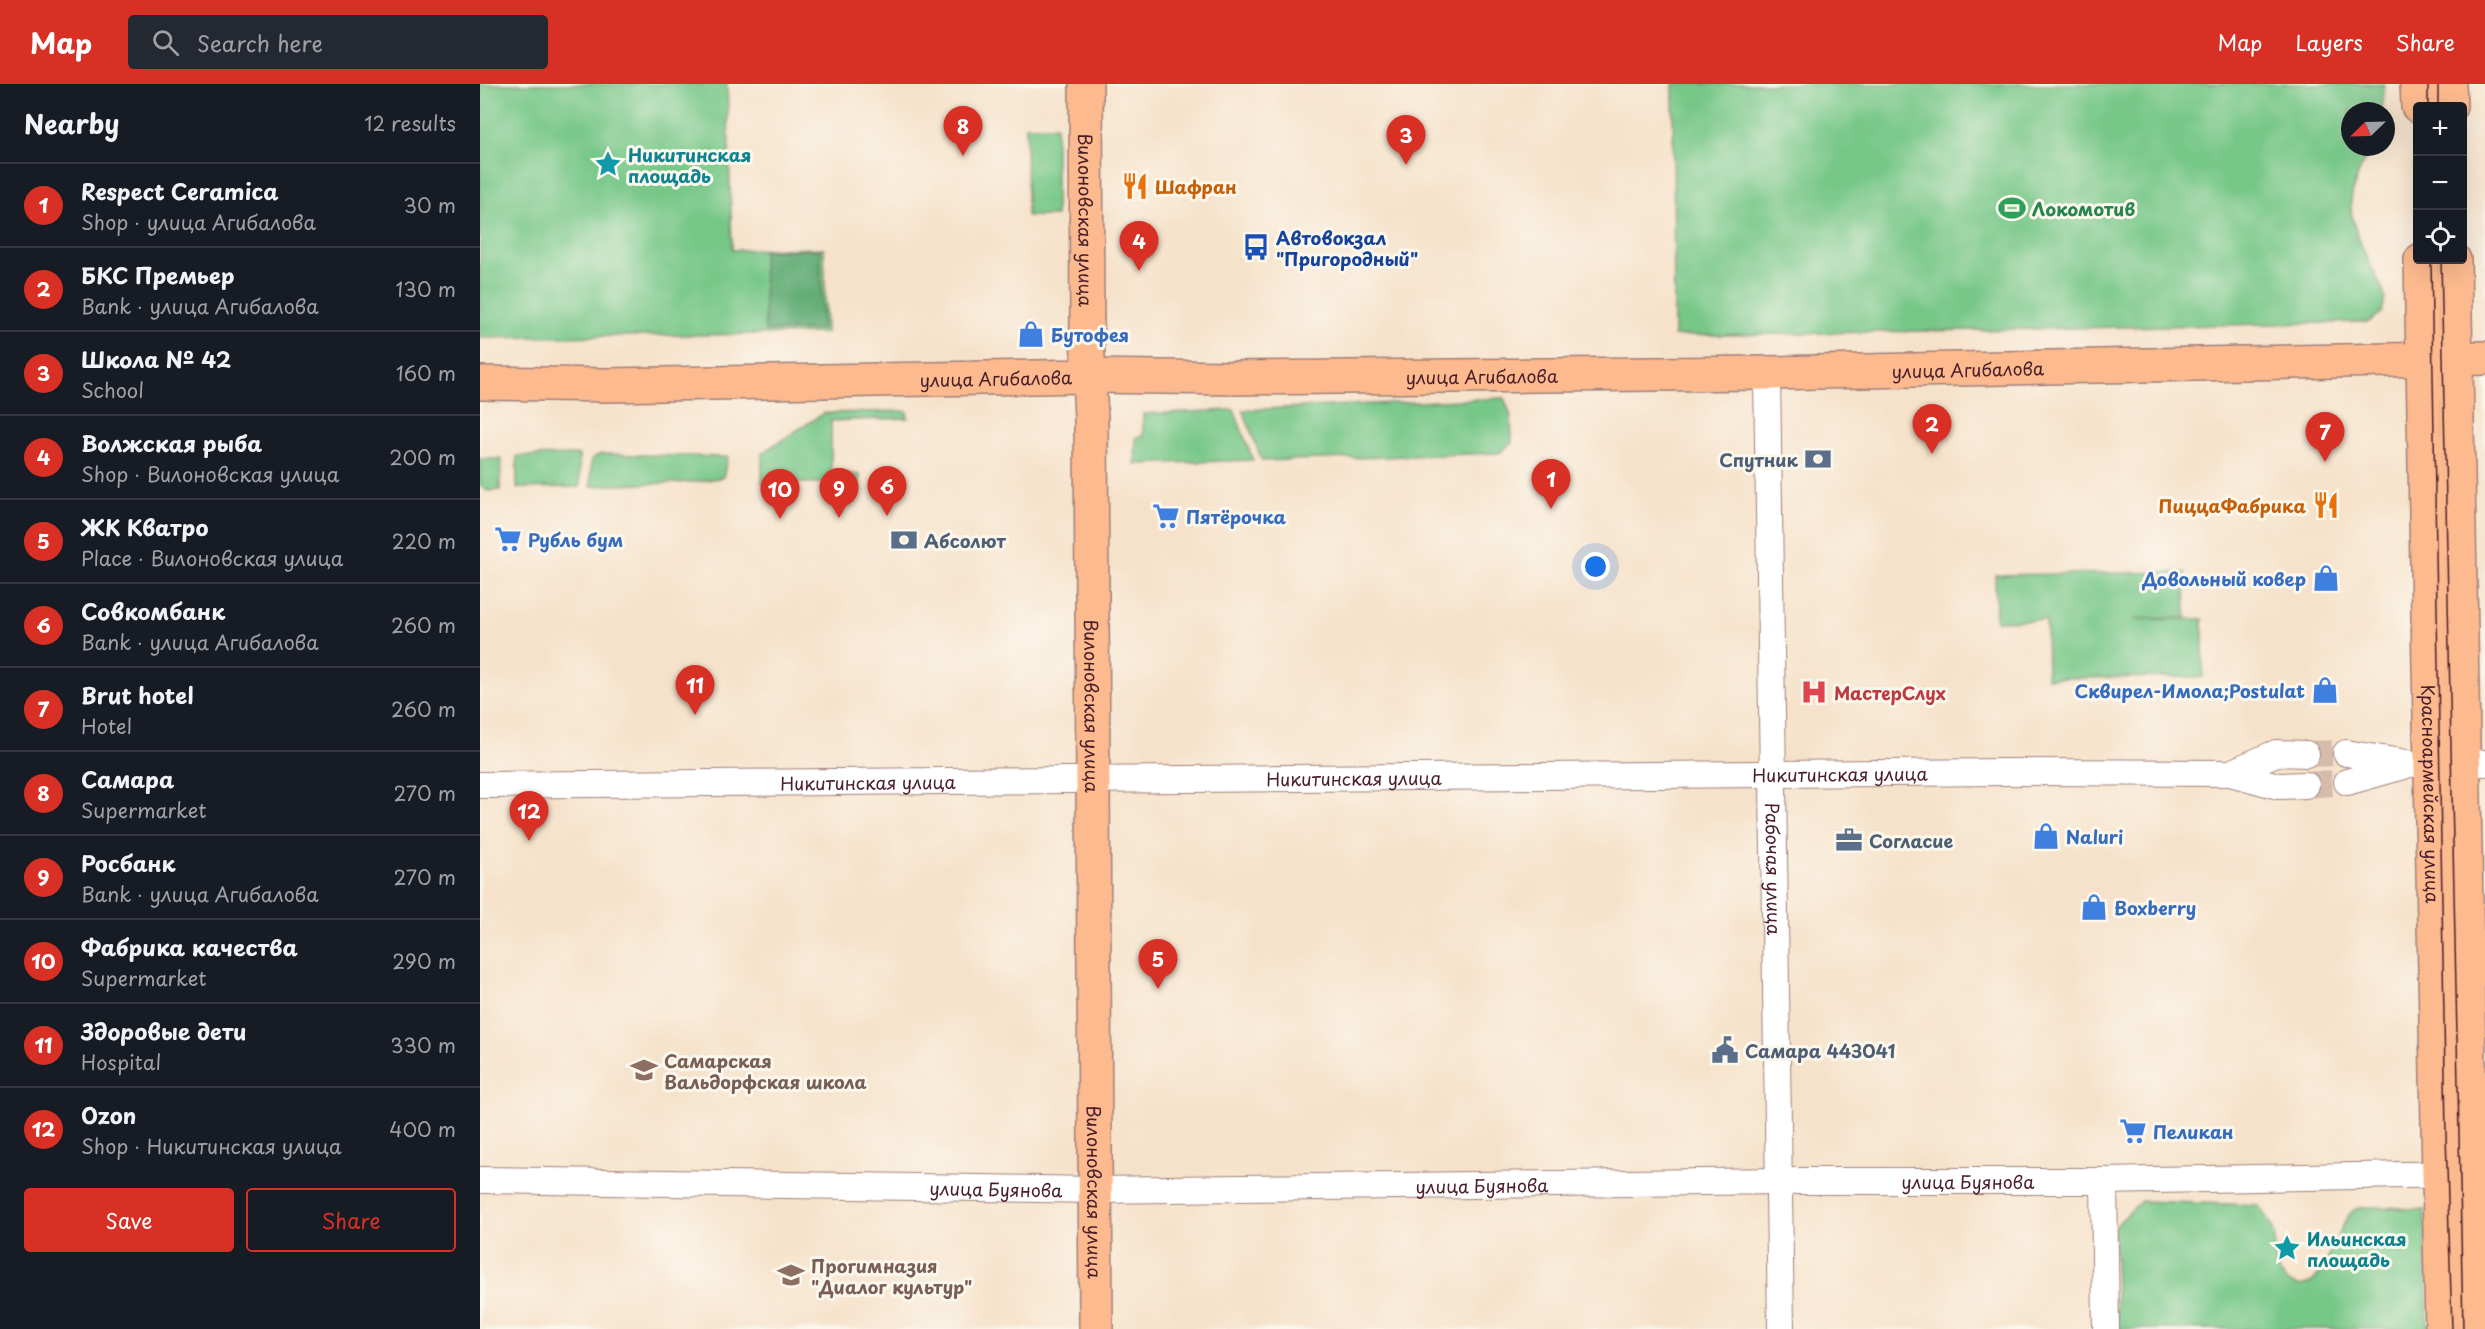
<!DOCTYPE html>
<html lang="en">
<head>
<meta charset="utf-8">
<style>
	:root { --surface:#171b24; --page:#242831; --text:#f1f3f6; --muted:#9ea1a6; --line:#363941; --accent:#d93025 }
	body { margin:0; font-family:"Playpen Sans",sans-serif; background:var(--page); color:var(--text) }
	.controls { position:absolute; right:18px; top:18px; display:grid; overflow:hidden; border-radius:6px; box-shadow:0 6px 24px #0002 }
	.controls button { width:54px; height:54px; display:grid; place-items:center; padding:0; border:0; border-bottom:2px solid var(--line); background:var(--surface); color:var(--text); font:30px sans-serif }
	.compass { position:absolute; left:1861px; top:18px; width:54px; height:54px; border-radius:50%; background:var(--surface); box-shadow:0 6px 24px #0002; rotate:247deg }
	.you { position:absolute; left:1116px; top:483px; width:21px; height:21px; margin:-15px; border:4px solid #fff; border-radius:50%; background:#1a73e8; box-shadow:0 0 0 9px #1a73e833 }
	.badge { display:grid; place-items:center; width:39px; height:39px; border-radius:50%; background:var(--accent); color:#fff; font-size:20px; font-weight:700 }
	.pin { position:absolute; translate:-50% -50px; filter:drop-shadow(0 2px 3px #0008) }
	.pin::after { content:''; position:absolute; top:32px; width:21px; height:18px; background:inherit; clip-path:polygon(0 0,100% 0,50% 100%) }
	.list { margin:0; padding:0; list-style:none }
	h2 { display:flex; justify-content:space-between; align-items:center; height:78px; margin:0; padding:0 24px; font-size:26px }
	h2 small { font-size:20px; font-weight:400; color:var(--muted) }
	.list li { display:grid; grid-template-columns:39px 1fr auto; gap:18px; align-items:center; box-sizing:border-box; height:84px; padding:0 24px; border-top:2px solid var(--line) }
	.list b { display:block; font-size:22px; white-space:nowrap }
	.list p { margin:0; font-size:20px; white-space:nowrap; color:var(--muted) }
	.list em { font-size:20px; font-style:normal; color:var(--muted) }
	.actions { display:flex; gap:12px; padding:18px 24px }
	.actions a { flex:1; padding:14px 0; border:2px solid var(--accent); border-radius:6px; text-align:center; font-size:21px; color:var(--accent) }
	.actions .main { background:var(--accent); color:#fff }
	.icon { flex:none; width:33px; height:33px; fill:none; stroke:currentColor; stroke-width:2; stroke-linecap:round; stroke-linejoin:round }
	.map { position:relative; flex:none; width:2005px; height:1245px; overflow:hidden }
	header { display:flex; align-items:center; gap:36px; box-sizing:border-box; height:84px; padding:0 30px; background:var(--accent); color:#fff }
	header strong { font-size:28px }
	nav { display:flex; gap:33px; margin-inline-start:auto; font-size:21px }
	.search { width:420px; height:54px; background:var(--page); display:flex; align-items:center; gap:15px; box-sizing:border-box; padding:0 21px; border-radius:6px; color:var(--muted); font-size:22px }
	main { display:flex }
	aside { flex:1; background:var(--surface) }
	.map>svg:first-child { display:block }
	.green { fill:#77c788; stroke:#60735a; stroke-width:1.5 }
	.forest { fill:#61ac74; stroke:#566650; stroke-width:1.5 }
	.lines { fill:none; stroke-linecap:round; stroke-linejoin:round }
	.minor-tunnel { stroke:#d4bbaa; stroke-width:26; stroke-dasharray:26 13; stroke-linecap:butt }
	.minor-casing { stroke:#a0807a; stroke-width:28 }
	.major-casing { stroke:#a0807a; stroke-width:36 }
	.minor { stroke:#fff; stroke-width:26 }
	.major { stroke:#fcba8e; stroke-width:33 }
	.tram { stroke:#4a1f2b; stroke-width:1.5 }
	.labels { text-anchor:middle; dominant-baseline:central; stroke-width:6; stroke-linejoin:round; paint-order:stroke }
	.culture-label { font-size:18px; font-weight:bold; fill:#0d838f; stroke:#fbf7ec; text-anchor:start }
	.food-label { font-size:18px; font-weight:bold; fill:#c56008; stroke:#fbf7ec; text-anchor:start }
	.leisure-label { font-size:18px; font-weight:bold; fill:#27864d; stroke:#fbf7ec; text-anchor:start }
	.street-label { font-size:18px; fill:#4a1f2b; stroke:#fbf7ec }
	.transit-label { font-size:18px; font-weight:bold; fill:#164399; stroke:#fbf7ec; text-anchor:start }
	.shop-label { font-size:18px; font-weight:bold; fill:#366cbe; stroke:#fbf7ec; text-anchor:start }
	.service-label { font-size:18px; font-weight:bold; fill:#4e5e75; stroke:#fbf7ec; text-anchor:start }
	.health-label { font-size:18px; font-weight:bold; fill:#be3a42; stroke:#fbf7ec; text-anchor:start }
	.education-label { font-size:18px; font-weight:bold; fill:#785e54; stroke:#fbf7ec; text-anchor:start }
</style>
</head>
<body>
<header>
<strong>Map</strong>
<div class="search"><svg class="icon" aria-label="search" viewBox="0 0 24 24"><circle cx="10" cy="10" r="6"/><path d="M15 15l6 6"/></svg>Search here</div>
<nav><a>Map</a><a>Layers</a><a>Share</a></nav>
</header>
<main>
<aside>
<h2>Nearby<small>12 results</small></h2>
<ul class="list">
<li><span class="badge">1</span><div><b>Respect Ceramica</b><p>Shop · улица Агибалова</p></div><em>30 m</em></li>
<li><span class="badge">2</span><div><b>БКС Премьер</b><p>Bank · улица Агибалова</p></div><em>130 m</em></li>
<li><span class="badge">3</span><div><b>Школа № 42</b><p>School</p></div><em>160 m</em></li>
<li><span class="badge">4</span><div><b>Волжская рыба</b><p>Shop · Вилоновская улица</p></div><em>200 m</em></li>
<li><span class="badge">5</span><div><b>ЖК Кватро</b><p>Place · Вилоновская улица</p></div><em>220 m</em></li>
<li><span class="badge">6</span><div><b>Совкомбанк</b><p>Bank · улица Агибалова</p></div><em>260 m</em></li>
<li><span class="badge">7</span><div><b>Brut hotel</b><p>Hotel</p></div><em>260 m</em></li>
<li><span class="badge">8</span><div><b>Самара</b><p>Supermarket</p></div><em>270 m</em></li>
<li><span class="badge">9</span><div><b>Росбанк</b><p>Bank · улица Агибалова</p></div><em>270 m</em></li>
<li><span class="badge">10</span><div><b>Фабрика качества</b><p>Supermarket</p></div><em>290 m</em></li>
<li><span class="badge">11</span><div><b>Здоровые дети</b><p>Hospital</p></div><em>330 m</em></li>
<li><span class="badge">12</span><div><b>Ozon</b><p>Shop · Никитинская улица</p></div><em>400 m</em></li>
</ul>
<div class="actions"><a class="main">Save</a><a>Share</a></div>
</aside>
<div class="map">
<svg width="2005" height="1245" viewBox="0 0 2005 1245">
	<rect width="100%" height="100%" fill="#fbf7ec"/>
	<filter id="ink" filterUnits="userSpaceOnUse"><feTurbulence type="fractalNoise" baseFrequency=".0167" numOctaves="2"/><feDisplacementMap in="SourceGraphic" scale="12" xChannelSelector="R" yChannelSelector="G"/><feConvolveMatrix kernelMatrix="1 2 1 2 8 2 1 2 1" color-interpolation-filters="sRGB"/></filter>
	<filter id="wash" filterUnits="userSpaceOnUse"><feTurbulence type="fractalNoise" baseFrequency=".008" numOctaves="4" result="noise"/><feDisplacementMap in="SourceGraphic" scale="24" xChannelSelector="R" yChannelSelector="G"/><feGaussianBlur stdDeviation="1.35" result="paint"/><feColorMatrix in="noise" values="0 0 0 0 0 0 0 0 0 0 0 0 0 0 0 0 0 1.4 0 .05"/><feComposite in="paint" operator="in"/></filter>
	<g filter="url(#wash)">
		<rect width="100%" height="100%" fill="#f6e2ca"/>
		<g class="green">
			<polygon points="0,0 247,0 252,166 344,164 346,249 0,254"/>
			<path d="M1193 0H1905L1902 27H1870V63H1891C1883 80 1873 98 1871 117 1869 143 1891 182 1903 206L1905 214 1902 228 1889 238 1194 252Z"/>
			<polygon points="546,42 576,42 576,132 547,132"/>
			<polygon points="1024,314 1031,333 1032,359 1019,369 782,377 763,326"/>
			<polygon points="754,326 773,376 655,380 656,353 663,352 663,330"/>
			<polygon points="427,327 428,334 351,337 351,387 380,391 380,399 282,399 282,369 344,329"/>
			<polygon points="121,370 248,373 243,393 216,398 111,402 111,375"/>
			<polygon points="99,371 100,403 37,404 37,372"/>
			<polygon points="0,375 21,375 20,406 8,407 0,402"/>
			<polygon points="1705,488 1706,534 1654,535 1723,535 1723,593 1567,594 1566,536 1516,537 1515,491"/>
			<path d="M1661 1117 1778 1121C1785 1131 1793 1141 1795 1153 1796 1168 1792 1180 1803 1193 1805 1197 1810 1198 1814 1200 1848 1213 1853 1137 1876 1125 1885 1120 1932 1125 1945 1126L1948 1245H1637L1634 1143Z"/>
		</g>
		<polygon class="forest" points="340,166 342,245 285,247 283,167"/>
	</g>
	<g filter="url(#ink)">
		<g class="lines">
			<g class="minor-tunnel">
				<polyline points="1826,670 1866,669"/>
				<polyline points="1826,701 1867,698"/>
			</g>
			<defs>
				<g id="minor">
					<path id="s1" d="M1287 289 1301 1245"/>
					<polyline points="1866,669 1933,680 2005,679"/>
					<polyline points="1750,689 1796,669 1826,670"/>
					<polyline points="1867,698 1924,682"/>
					<path id="s2" d="M0 701 1526 688 1750 689 1798 702 1826 701"/>
					<path id="s3" d="M0 1096 616 1106 1299 1097H1624L1978 1090"/>
					<polyline points="1624,1097 1626,1245"/>
				</g>
				<g id="major">
					<path id="s4" d="M606 0 607 251 611 334 616 1245"/>
					<polyline points="1937,0 1938,22"/>
					<polyline points="1969,0 1970,22"/>
					<path id="s5" d="M1941 176 1962 1245"/>
					<polyline points="1974,176 1994,1245"/>
					<path id="s6" d="M0 299 127 301 610 292 752 294 1287 289 2005 274"/>
				</g>
			</defs>
			<use href="#minor" class="minor-casing"/>
			<use href="#major" class="major-casing"/>
			<use href="#minor" class="minor"/>
			<use href="#major" class="major"/>
			<g class="tram">
				<polyline points="1948,0 1948,22"/>
				<polyline points="1958,0 1958,22"/>
				<polyline points="1951,176 1966,1050 1972,1245"/>
				<polyline points="1961,176 1983,1245"/>
			</g>
		</g>
	</g>
	<defs>
		<symbol id="sight-bare" viewBox="-9 -9 18 18"><path d="M0-6L1.8-2.2L6-1.7L2.9 1.2L3.7 5.4L0 3.3L-3.7 5.4L-2.9 1.2L-6-1.7L-1.8-2.2Z" fill="#0f9aa8" stroke="#fbf7ec" stroke-width="2.5" paint-order="stroke"/></symbol>
		<symbol id="restaurant-bare" viewBox="-9 -9 18 18"><path d="M-5-6h1v4h1v-4h1v4h1v-4h1v5L-1.5 .5V6h-2V.5L-5-1ZM5-6V6H3V1.5H1.5Q1.5-4 5-6Z" fill="#e8710a" stroke="#fbf7ec" stroke-width="2.5" paint-order="stroke"/></symbol>
		<symbol id="stadium-bare" viewBox="-9 -9 18 18"><path d="M0-5a6.5 5 0 1 0 0 10a6.5 5 0 1 0 0-10ZM-3.5-1.8h7v3.6h-7Z" fill="#2e9e5b" stroke="#fbf7ec" stroke-width="2.5" paint-order="stroke"/></symbol>
		<symbol id="bus-bare" viewBox="-9 -9 18 18"><path d="M-5-6H5V4H4V6H2V4H-2V6H-4V4H-5ZM-3.5-4V0h7V-4ZM-3.5 1.2v1.5H-2V1.2ZM2 1.2v1.5H3.5V1.2Z" fill="#1a4fb4" stroke="#fbf7ec" stroke-width="2.5" paint-order="stroke"/></symbol>
		<symbol id="shop-bare" viewBox="-9 -9 18 18"><path d="M-5-2.5h2.3a2.7 3.5 0 0 1 5.4 0H5L5.5 6h-11ZM-1.5-2.5h3a1.5 2.3 0 0 0-3 0Z" fill="#3f7fe0" stroke="#fbf7ec" stroke-width="2.5" paint-order="stroke"/></symbol>
		<symbol id="bank-bare" viewBox="-9 -9 18 18"><path d="M-6-4H6V4H-6ZM0-2.3a2.3 2.3 0 1 0 0 4.6a2.3 2.3 0 1 0 0-4.6Z" fill="#5c6f8a" stroke="#fbf7ec" stroke-width="2.5" paint-order="stroke"/></symbol>
		<symbol id="supermarket-bare" viewBox="-9 -9 18 18"><path d="M-6-5.5h2.5l.6 2H6L4.5 2H-2.5L-4.4-4H-6ZM-1.5 3.2a1.3 1.3 0 1 0 .1 0ZM3 3.2a1.3 1.3 0 1 0 .1 0Z" fill="#3f7fe0" stroke="#fbf7ec" stroke-width="2.5" paint-order="stroke"/></symbol>
		<symbol id="hospital-bare" viewBox="-9 -9 18 18"><path d="M-5-5h3v3.5h4V-5h3V5h-3V1.5h-4V5h-3Z" fill="#e0444e" stroke="#fbf7ec" stroke-width="2.5" paint-order="stroke"/></symbol>
		<symbol id="office-bare" viewBox="-9 -9 18 18"><path d="M-6-3h4V-5.5h4V-3h4V5H-6ZM-1-4.5V-3h2v-1.5ZM-6 0V1H6V0Z" fill="#5c6f8a" stroke="#fbf7ec" stroke-width="2.5" paint-order="stroke"/></symbol>
		<symbol id="civic-bare" viewBox="-9 -9 18 18"><path d="M-.6-6.5H3V-4.5H.6V-3L4-1V1h2V6H-6V1h2V-1L-.6-3ZM-1.2 2.5V6h2.4V2.5Z" fill="#5c6f8a" stroke="#fbf7ec" stroke-width="2.5" paint-order="stroke"/></symbol>
		<symbol id="school-bare" viewBox="-9 -9 18 18"><path d="M0-5L7-2L0 1L-7-2ZM-4 1L0 2.5L4 1V4Q0 6-4 4Z" fill="#8d6e63" stroke="#fbf7ec" stroke-width="2.5" paint-order="stroke"/></symbol>
	</defs>
	<g fill-rule="evenodd">
		<use href="#sight-bare" x="109" y="61" width="38" height="38"/>
		<use href="#restaurant-bare" x="636" y="83" width="38" height="38"/>
		<use href="#stadium-bare" x="1513" y="105" width="38" height="38"/>
		<use href="#bus-bare" x="757" y="144" width="38" height="38"/>
		<use href="#shop-bare" x="532" y="231" width="38" height="38"/>
		<use href="#bank-bare" x="1319" y="356" width="38" height="38"/>
		<use href="#restaurant-bare" x="1827" y="402" width="38" height="38"/>
		<use href="#supermarket-bare" x="667" y="413" width="38" height="38"/>
		<use href="#supermarket-bare" x="9" y="436" width="38" height="38"/>
		<use href="#bank-bare" x="405" y="437" width="38" height="38"/>
		<use href="#shop-bare" x="1827" y="475" width="38" height="38"/>
		<use href="#shop-bare" x="1826" y="587" width="38" height="38"/>
		<use href="#hospital-bare" x="1315" y="589" width="38" height="38"/>
		<use href="#shop-bare" x="1547" y="733" width="38" height="38"/>
		<use href="#office-bare" x="1350" y="737" width="38" height="38"/>
		<use href="#shop-bare" x="1595" y="804" width="38" height="38"/>
		<use href="#civic-bare" x="1226" y="947" width="38" height="38"/>
		<use href="#school-bare" x="145" y="967" width="38" height="38"/>
		<use href="#supermarket-bare" x="1634" y="1028" width="38" height="38"/>
		<use href="#sight-bare" x="1788" y="1145" width="38" height="38"/>
		<use href="#school-bare" x="292" y="1172" width="38" height="38"/>
	</g>
	<g class="labels">
		<g class="culture-label">
			<text x="148" y="70">Никитинская<tspan x="148" dy="21">площадь</tspan></text>
			<text x="1827" y="1154">Ильинская<tspan x="1827" dy="21">площадь</tspan></text>
		</g>
		<g class="food-label">
			<text x="675" y="102">Шафран</text>
			<text x="1826" y="421" text-anchor="end">ПиццаФабрика</text>
		</g>
		<g class="leisure-label">
			<text x="1552" y="124">Локомотив</text>
		</g>
		<g class="street-label">
			<text stroke="none"><textPath href="#s4" startOffset="136">Вилоновская улица</textPath></text>
			<text stroke="none"><textPath href="#s6" startOffset="1488">улица Агибалова</textPath></text>
			<text stroke="none"><textPath href="#s6" startOffset="1002">улица Агибалова</textPath></text>
			<text stroke="none"><textPath href="#s6" startOffset="516">улица Агибалова</textPath></text>
			<text stroke="none"><textPath href="#s4" startOffset="622">Вилоновская улица</textPath></text>
			<text stroke="none"><textPath href="#s2" startOffset="1360">Никитинская улица</textPath></text>
			<text stroke="none"><textPath href="#s2" startOffset="874">Никитинская улица</textPath></text>
			<text stroke="none"><textPath href="#s2" startOffset="388">Никитинская улица</textPath></text>
			<text stroke="none"><textPath href="#s5" startOffset="534">Красноармейская улица</textPath></text>
			<text stroke="none"><textPath href="#s1" startOffset="496">Рабочая улица</textPath></text>
			<text stroke="none"><textPath href="#s3" startOffset="1488">улица Буянова</textPath></text>
			<text stroke="none"><textPath href="#s3" startOffset="1002">улица Буянова</textPath></text>
			<text stroke="none"><textPath href="#s3" startOffset="516">улица Буянова</textPath></text>
			<text stroke="none"><textPath href="#s4" startOffset="1108">Вилоновская улица</textPath></text>
		</g>
		<g class="transit-label">
			<text x="796" y="153">Автовокзал<tspan x="796" dy="21">"Пригородный"</tspan></text>
		</g>
		<g class="shop-label">
			<text x="571" y="250">Бутофея</text>
			<text x="706" y="432">Пятёрочка</text>
			<text x="48" y="455">Рубль бум</text>
			<text x="1826" y="494" text-anchor="end">Довольный ковер</text>
			<text x="1825" y="606" text-anchor="end">Сквирел-Имола;Postulat</text>
			<text x="1586" y="752">Naluri</text>
			<text x="1634" y="823">Boxberry</text>
			<text x="1673" y="1047">Пеликан</text>
		</g>
		<g class="service-label">
			<text x="1318" y="375" text-anchor="end">Спутник</text>
			<text x="444" y="456">Абсолют</text>
			<text x="1389" y="756">Согласие</text>
			<text x="1265" y="966">Самара 443041</text>
		</g>
		<g class="health-label">
			<text x="1354" y="608">МастерСлух</text>
		</g>
		<g class="education-label">
			<text x="184" y="976">Самарская<tspan x="184" dy="21">Вальдорфская школа</tspan></text>
			<text x="331" y="1181">Прогимназия<tspan x="331" dy="21">"Диалог культур"</tspan></text>
		</g>
	</g>
</svg>
<div class="controls">
<button>+</button>
<button>−</button>
<button><svg class="icon" aria-label="locate" viewBox="0 0 24 24"><circle cx="12" cy="12" r="6"/><path d="M12 2v4M12 18v4M2 12h4M18 12h4"/></svg></button>
</div>
<svg class="compass" viewBox="-18 -18 36 36"><path d="M0-13l5 13h-10z" fill="#e53935"/><path d="M0 13l5-13h-10z" fill="#9ea1a6"/></svg>
<div class="you"></div>
<div class="pin badge" style="left:1071px;top:425px">1</div>
<div class="pin badge" style="left:1452px;top:370px">2</div>
<div class="pin badge" style="left:926px;top:81px">3</div>
<div class="pin badge" style="left:659px;top:187px">4</div>
<div class="pin badge" style="left:678px;top:905px">5</div>
<div class="pin badge" style="left:407px;top:432px">6</div>
<div class="pin badge" style="left:1845px;top:378px">7</div>
<div class="pin badge" style="left:483px;top:72px">8</div>
<div class="pin badge" style="left:359px;top:434px">9</div>
<div class="pin badge" style="left:300px;top:435px">10</div>
<div class="pin badge" style="left:215px;top:631px">11</div>
<div class="pin badge" style="left:49px;top:757px">12</div>
</div>
</main>
</body>
</html>
